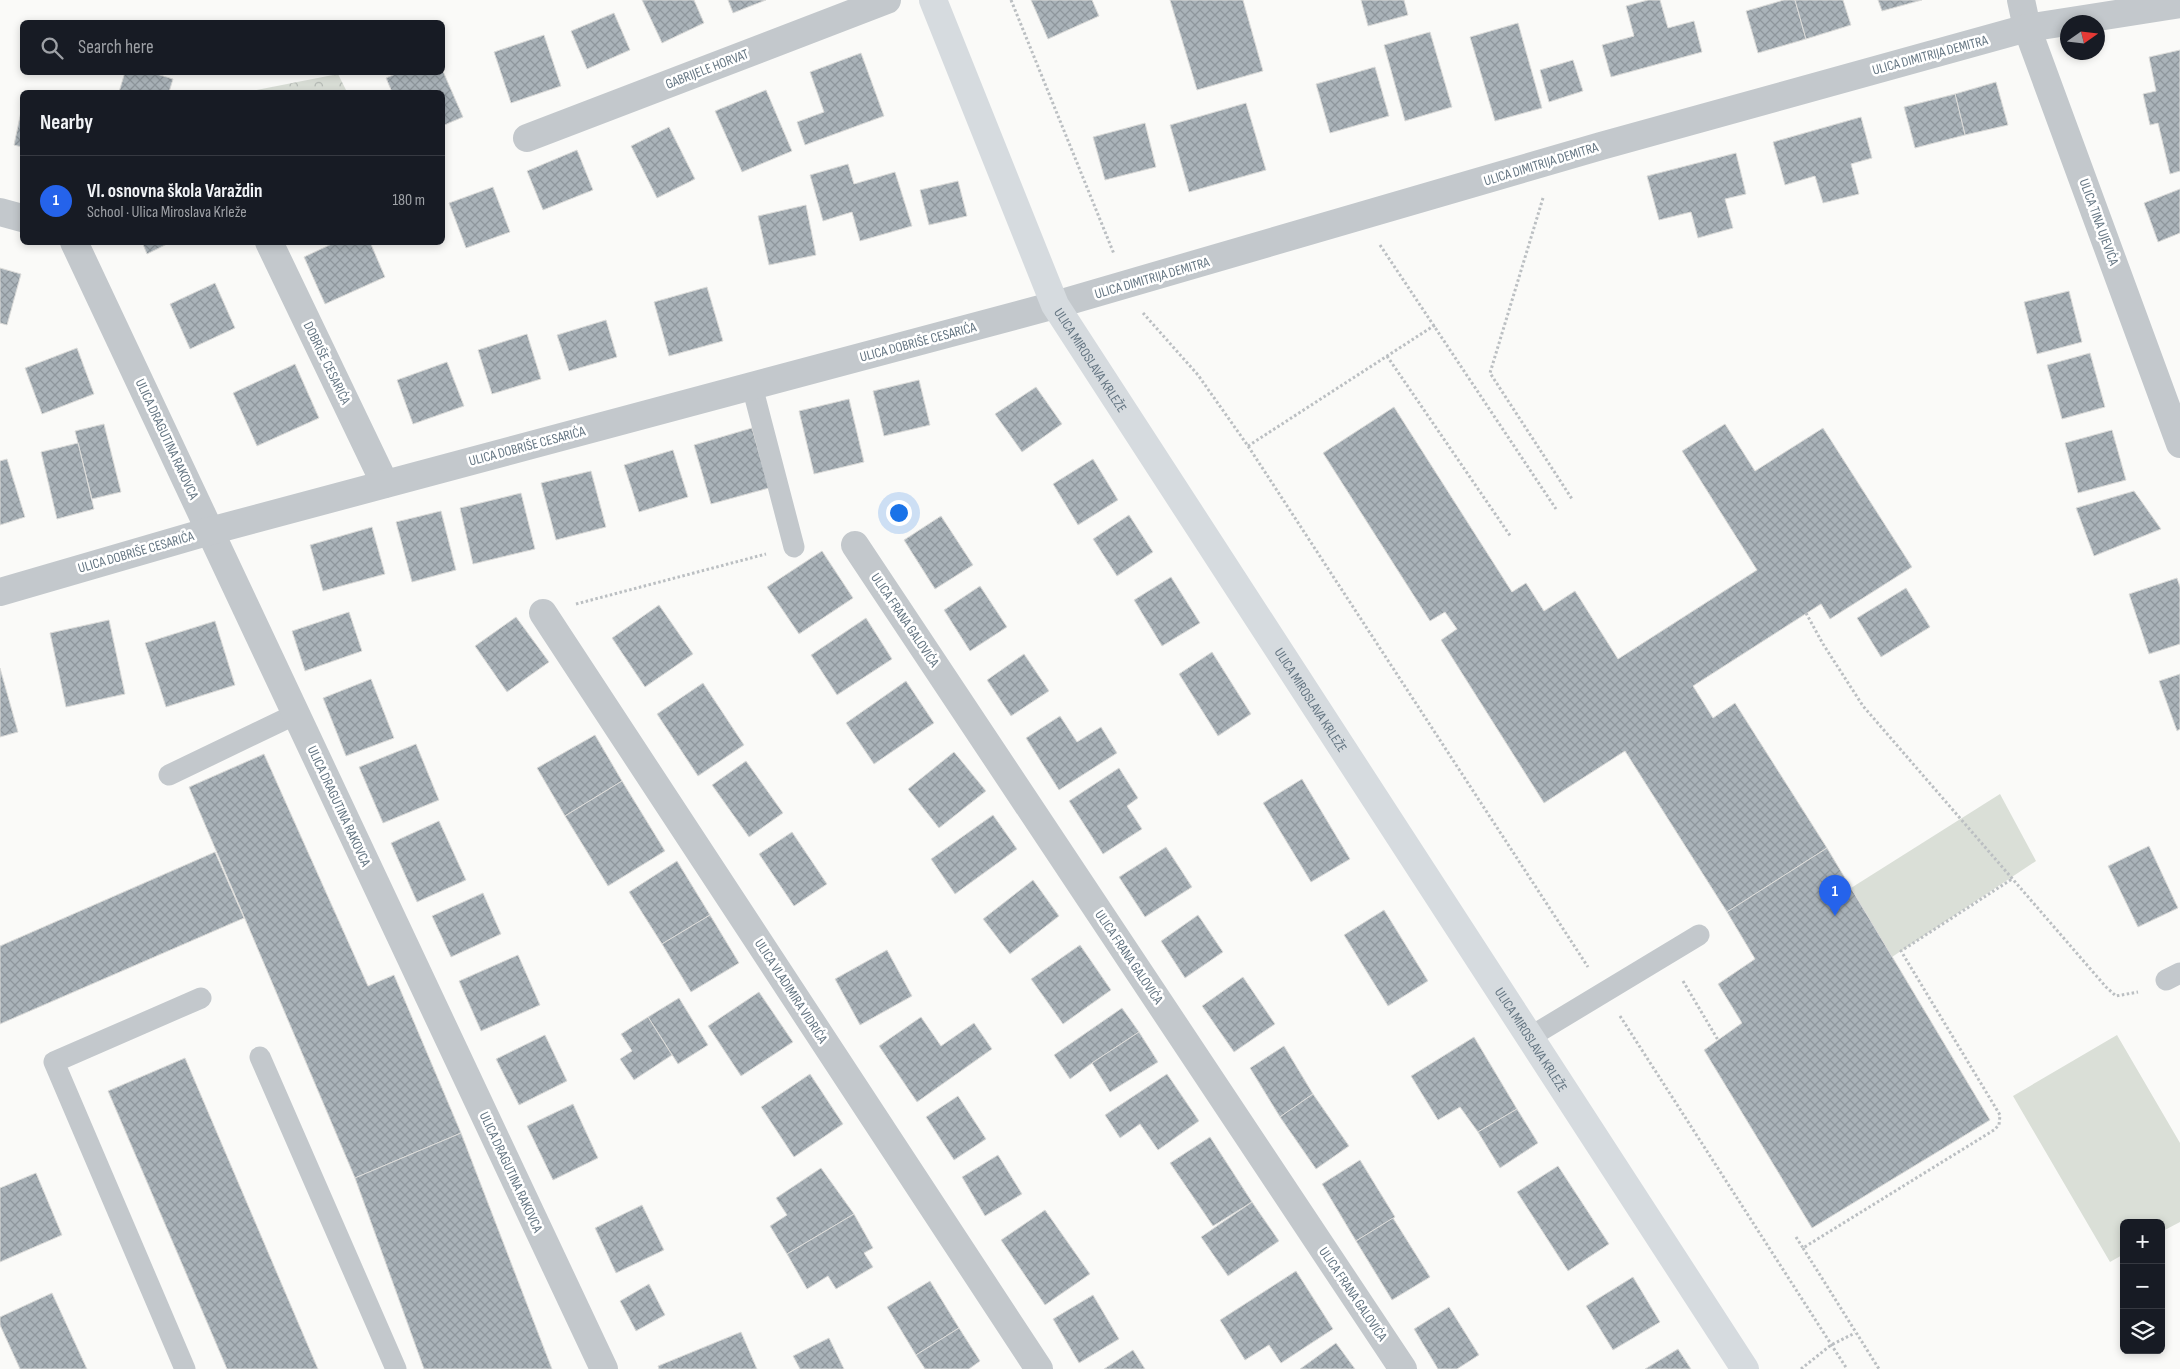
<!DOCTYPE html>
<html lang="en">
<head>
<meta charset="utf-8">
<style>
	:root { --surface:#171b24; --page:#20242c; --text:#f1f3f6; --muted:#9ea1a6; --line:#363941; --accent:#2563eb }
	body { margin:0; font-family:"Sofia Sans Condensed",sans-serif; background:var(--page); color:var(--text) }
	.controls { position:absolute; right:15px; bottom:15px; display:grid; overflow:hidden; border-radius:8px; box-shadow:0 2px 8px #0003 }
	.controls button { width:45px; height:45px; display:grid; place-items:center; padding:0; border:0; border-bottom:1px solid var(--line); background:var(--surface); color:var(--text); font:25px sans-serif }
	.compass { position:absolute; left:2060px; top:15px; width:45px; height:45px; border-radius:50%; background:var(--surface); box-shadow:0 2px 8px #0003; rotate:76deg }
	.you { position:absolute; left:898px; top:512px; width:18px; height:18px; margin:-12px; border:4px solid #fff; border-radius:50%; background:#1a73e8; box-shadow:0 0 0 8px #1a73e833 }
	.badge { display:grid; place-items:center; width:32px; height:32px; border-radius:50%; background:var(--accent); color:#fff; font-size:16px; font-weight:700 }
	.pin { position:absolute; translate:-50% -41px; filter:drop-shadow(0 1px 2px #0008) }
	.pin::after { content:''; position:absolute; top:26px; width:18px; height:15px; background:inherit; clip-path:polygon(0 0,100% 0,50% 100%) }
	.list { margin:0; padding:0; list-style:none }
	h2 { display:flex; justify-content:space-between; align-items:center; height:65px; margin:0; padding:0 20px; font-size:21px }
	h2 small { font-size:16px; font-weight:400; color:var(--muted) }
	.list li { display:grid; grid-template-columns:32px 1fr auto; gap:15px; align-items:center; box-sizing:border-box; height:90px; padding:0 20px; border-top:1px solid var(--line) }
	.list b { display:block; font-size:19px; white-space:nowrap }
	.list p { margin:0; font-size:16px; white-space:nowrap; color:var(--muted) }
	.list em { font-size:16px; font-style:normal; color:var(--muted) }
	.icon { flex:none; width:28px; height:28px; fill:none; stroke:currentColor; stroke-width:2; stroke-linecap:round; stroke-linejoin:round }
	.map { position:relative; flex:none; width:2180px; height:1369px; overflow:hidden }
	.search { position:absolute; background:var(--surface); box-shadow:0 2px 8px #0003; left:20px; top:20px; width:425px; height:55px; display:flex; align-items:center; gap:12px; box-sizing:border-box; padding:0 18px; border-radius:8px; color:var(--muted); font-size:19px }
	.panel { position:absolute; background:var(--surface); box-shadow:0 2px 8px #0003; left:20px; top:90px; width:425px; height:155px; border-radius:8px }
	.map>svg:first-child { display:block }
	.park { fill:url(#park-crowns) }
	.garden { fill:#dadfd7 }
	.building { fill:url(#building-cross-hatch); stroke:#dcdcda }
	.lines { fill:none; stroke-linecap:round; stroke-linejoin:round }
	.path { stroke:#bbbfc2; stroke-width:3; stroke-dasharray:2.5 2.5; stroke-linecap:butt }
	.lane { stroke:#c3c8cc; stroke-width:21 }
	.street { stroke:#c3c8cc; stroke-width:28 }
	.secondary { stroke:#d6dbdf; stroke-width:28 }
	.labels { text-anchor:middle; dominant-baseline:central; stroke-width:5; stroke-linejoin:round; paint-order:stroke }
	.street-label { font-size:14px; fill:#657683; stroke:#fff }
</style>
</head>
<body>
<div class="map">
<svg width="2180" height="1369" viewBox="0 0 2180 1369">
	<defs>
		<pattern id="park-crowns" width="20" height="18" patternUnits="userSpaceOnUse" patternTransform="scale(1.25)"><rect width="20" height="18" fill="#dadfd7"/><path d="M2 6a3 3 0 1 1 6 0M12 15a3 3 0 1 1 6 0" fill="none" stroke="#b4b9b4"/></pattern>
		<pattern id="building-cross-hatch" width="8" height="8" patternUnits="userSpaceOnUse" patternTransform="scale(1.25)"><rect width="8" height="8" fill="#aab3b9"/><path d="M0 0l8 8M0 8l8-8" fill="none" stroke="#8e969c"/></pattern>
	</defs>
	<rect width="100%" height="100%" fill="#fafaf8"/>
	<polygon class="park" points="338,74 347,92 247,92"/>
	<g class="garden">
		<polygon points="2000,794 2036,861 1892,957 1851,888"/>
		<polygon points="2117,1035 2180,1143 2180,1222 2161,1232 2161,1223 2124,1223 2124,1254 2110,1262 2013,1096"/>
	</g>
	<g class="building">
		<polygon points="642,0 694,0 704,23 662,43"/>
		<polygon points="728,0 766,0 733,13"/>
		<polygon points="1031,0 1092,0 1099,16 1048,39"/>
		<polygon points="1170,0 1243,0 1263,71 1197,90"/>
		<polygon points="1361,0 1404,0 1408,15 1368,26"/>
		<polygon points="1648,0 1660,0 1668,28 1694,21 1702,52 1611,77 1602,45 1634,36 1626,6"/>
		<polygon points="1784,0 1795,0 1806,39 1758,53 1746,11"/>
		<polygon points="1795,0 1843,0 1851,25 1806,39"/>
		<polygon points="1878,0 1922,0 1882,11"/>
		<polygon points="614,13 630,50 587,69 571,31"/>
		<polygon points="1518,23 1542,108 1495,121 1470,37"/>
		<polygon points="1430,32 1452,107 1405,121 1384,45"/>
		<polygon points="544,35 561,86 511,103 494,52"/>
		<polygon points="2180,50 2180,171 2170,174 2158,123 2150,125 2143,94 2156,91 2149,57"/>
		<polygon points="861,53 884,116 805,145 797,122 824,112 810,72"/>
		<polygon points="1573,60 1583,91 1549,102 1540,70"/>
		<polygon points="1375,67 1389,116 1330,133 1316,84"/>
		<polygon points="442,69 463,117 442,126 442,92 392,92 386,78 400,72 442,72"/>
		<polygon points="125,72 150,72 173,79 169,92 119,92"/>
		<polygon points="1996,82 2008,125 1965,135 1955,94"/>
		<polygon points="766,90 792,151 742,172 715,111"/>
		<polygon points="1955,94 1965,135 1915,148 1904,107"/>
		<polygon points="1246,103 1266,170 1189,192 1170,125"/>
		<polygon points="22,107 22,147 14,145"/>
		<polygon points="1861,117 1872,158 1851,164 1859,194 1823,203 1815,176 1785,185 1773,142"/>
		<polygon points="1145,123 1156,167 1105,180 1093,137"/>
		<polygon points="669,127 695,179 657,198 631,146"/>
		<polygon points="577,150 593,190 543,210 527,171"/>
		<polygon points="1736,153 1746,194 1725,199 1733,228 1698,238 1691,212 1659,220 1647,176"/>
		<polygon points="848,164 854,184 895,172 912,226 860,241 852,212 823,221 810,175"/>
		<polygon points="958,181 967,216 929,225 920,190"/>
		<polygon points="493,187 510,232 466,248 449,203"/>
		<polygon points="2180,189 2180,233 2158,242 2144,203"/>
		<polygon points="806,205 816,255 769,265 758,216"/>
		<polygon points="142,242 171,242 147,254"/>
		<polygon points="336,242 370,242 385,277 325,304 304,257"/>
		<polygon points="0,268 21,274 7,325 0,323"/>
		<polygon points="215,283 235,328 190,349 170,304"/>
		<polygon points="707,287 723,341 669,356 654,302"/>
		<polygon points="2069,291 2082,342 2037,354 2024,302"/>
		<polygon points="606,320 617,357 569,371 557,335"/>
		<polygon points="527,334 541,379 492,394 478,350"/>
		<polygon points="77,348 94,394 42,414 25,368"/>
		<polygon points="2090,353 2105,407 2062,419 2047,365"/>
		<polygon points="447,362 464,406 413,424 397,380"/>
		<polygon points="295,364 319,418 257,446 233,393"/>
		<polygon points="919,380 930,425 884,436 873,391"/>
		<polygon points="1036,387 1062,424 1022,452 995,414"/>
		<polygon points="849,399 864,462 814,474 799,411"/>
		<polygon points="1394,407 1512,592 1526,583 1544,611 1575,591 1618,659 1757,570 1682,451 1725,424 1755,471 1823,428 1912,567 1830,619 1821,604 1693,686 1713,718 1735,703 1827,848 1727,912 1625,751 1544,803 1441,640 1457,629 1445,612 1430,621 1323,453"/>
		<polygon points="104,424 121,492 92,499 75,431"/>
		<polygon points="752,428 769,488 711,504 694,445"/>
		<polygon points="2112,430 2126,480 2078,493 2065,443"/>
		<polygon points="78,443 94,509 57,519 41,452"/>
		<polygon points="673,450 688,497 639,512 624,465"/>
		<polygon points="7,459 25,517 0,525 0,461"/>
		<polygon points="1093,459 1118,500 1078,525 1053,484"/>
		<polygon points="591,471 606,527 556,540 541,483"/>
		<polygon points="2134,491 2161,529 2094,556 2076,508"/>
		<polygon points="521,493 535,549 473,564 460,508"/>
		<polygon points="441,511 456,570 412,582 396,522"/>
		<polygon points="1129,515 1153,552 1117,576 1093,539"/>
		<polygon points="941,516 973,565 935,589 904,540"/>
		<polygon points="372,527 385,574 323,591 310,545"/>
		<polygon points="822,551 853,598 799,634 767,587"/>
		<polygon points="1171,577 1200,623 1162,646 1134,600"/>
		<polygon points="2177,578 2180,587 2180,644 2149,654 2129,594"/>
		<polygon points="980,586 1007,627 970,651 944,610"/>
		<polygon points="1906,588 1930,627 1881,657 1857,618"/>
		<polygon points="659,605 693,654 645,687 612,638"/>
		<polygon points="349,612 362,651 305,671 292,631"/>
		<polygon points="516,617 549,662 507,692 475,646"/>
		<polygon points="866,618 892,659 837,695 811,655"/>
		<polygon points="109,620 125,694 66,707 50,633"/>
		<polygon points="215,621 235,685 166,707 145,643"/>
		<polygon points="1212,652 1251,714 1218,736 1179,674"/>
		<polygon points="1024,654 1049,691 1011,716 987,680"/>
		<polygon points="0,668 18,732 0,737"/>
		<polygon points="2180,674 2180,729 2177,731 2159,681"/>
		<polygon points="371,679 394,738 346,756 323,698"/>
		<polygon points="906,681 934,723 874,764 846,723"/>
		<polygon points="703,683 744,745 698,776 657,714"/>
		<polygon points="1060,716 1077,742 1101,727 1117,753 1059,790 1026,738"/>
		<polygon points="595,735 622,781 565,816 537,768"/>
		<polygon points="416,744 439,800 383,823 359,767"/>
		<polygon points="954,752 986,791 939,828 908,789"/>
		<polygon points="264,754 368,986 394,975 461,1133 355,1178 189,787"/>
		<polygon points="746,761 783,813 749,837 712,785"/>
		<polygon points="1119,768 1138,798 1127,806 1142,829 1103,854 1069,801"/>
		<polygon points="1302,779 1350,859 1311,882 1263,803"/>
		<polygon points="622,781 665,851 608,886 565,816"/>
		<polygon points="993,815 1017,849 955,894 931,859"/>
		<polygon points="439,821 466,880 417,902 391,843"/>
		<polygon points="792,832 827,884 794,906 759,854"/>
		<polygon points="2149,846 2178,908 2138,927 2108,866"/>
		<polygon points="1166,847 1192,887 1145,917 1119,877"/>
		<polygon points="1827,848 1990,1120 1812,1228 1704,1050 1742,1023 1718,984 1755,959 1727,912"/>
		<polygon points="215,852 244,918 0,1024 0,946"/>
		<polygon points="677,861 710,915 662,944 629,892"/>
		<polygon points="1033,880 1059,916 1010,954 983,919"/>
		<polygon points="483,893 501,934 451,957 432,916"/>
		<polygon points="1384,910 1428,981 1388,1006 1344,935"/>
		<polygon points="710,915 739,963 691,992 662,944"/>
		<polygon points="1198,915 1223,952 1185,978 1161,941"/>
		<polygon points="1080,945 1111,990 1063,1024 1031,979"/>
		<polygon points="887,950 912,996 860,1025 835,979"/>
		<polygon points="518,955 540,1005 481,1031 459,981"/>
		<polygon points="1243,977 1275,1024 1234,1052 1202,1006"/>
		<polygon points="759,992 793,1042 741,1076 708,1026"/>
		<polygon points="679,998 708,1045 678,1064 648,1017"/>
		<polygon points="1122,1008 1139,1032 1092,1063 1070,1079 1054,1055"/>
		<polygon points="648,1017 672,1055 634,1080 620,1059 632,1051 621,1034"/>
		<polygon points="921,1017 941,1046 974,1023 992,1049 917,1102 879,1046"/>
		<polygon points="1139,1032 1158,1062 1110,1092 1092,1063"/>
		<polygon points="545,1035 567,1081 519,1105 496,1059"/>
		<polygon points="1474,1037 1517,1109 1478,1132 1460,1107 1438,1120 1411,1076"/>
		<polygon points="1284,1046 1313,1094 1280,1117 1250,1068"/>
		<polygon points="185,1058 318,1369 227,1369 108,1091"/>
		<polygon points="810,1074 843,1124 794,1157 761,1107"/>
		<polygon points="1167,1074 1199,1121 1158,1150 1140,1124 1120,1138 1105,1115"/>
		<polygon points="1313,1094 1349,1146 1316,1169 1280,1117"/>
		<polygon points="958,1096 986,1139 954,1160 926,1117"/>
		<polygon points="573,1104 598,1158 553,1180 527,1126"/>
		<polygon points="1517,1109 1538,1143 1500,1168 1478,1132"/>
		<polygon points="461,1133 552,1369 424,1369 355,1178"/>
		<polygon points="1210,1137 1252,1202 1213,1226 1170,1163"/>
		<polygon points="998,1155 1022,1194 985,1216 962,1177"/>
		<polygon points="1360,1160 1395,1217 1356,1241 1322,1184"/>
		<polygon points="1558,1166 1609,1244 1568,1271 1517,1192"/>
		<polygon points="821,1168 854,1214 787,1254 770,1226 787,1215 776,1198"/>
		<polygon points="36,1173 62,1235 0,1262 0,1188"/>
		<polygon points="1252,1202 1279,1241 1228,1276 1201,1237"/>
		<polygon points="642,1205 664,1250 616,1273 595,1228"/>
		<polygon points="1045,1210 1090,1274 1045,1305 1001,1240"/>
		<polygon points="854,1214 873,1248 864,1253 873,1267 836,1289 828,1276 807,1289 787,1254"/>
		<polygon points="1393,1218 1430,1277 1392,1300 1356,1241"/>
		<polygon points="1296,1271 1333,1329 1281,1363 1269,1345 1245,1360 1220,1320"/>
		<polygon points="1633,1277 1660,1322 1613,1350 1586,1306"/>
		<polygon points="930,1281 959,1328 916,1355 887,1307"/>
		<polygon points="649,1284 665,1315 636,1331 620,1301"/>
		<polygon points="52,1293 87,1369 20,1369 0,1325 0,1317"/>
		<polygon points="1093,1295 1119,1339 1079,1363 1053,1319"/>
		<polygon points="1449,1307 1479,1355 1457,1369 1438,1369 1414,1329"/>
		<polygon points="959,1328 980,1361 969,1369 925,1369 916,1355"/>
		<polygon points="741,1332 757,1369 659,1369 658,1366"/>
		<polygon points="829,1338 844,1369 800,1369 793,1356"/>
		<polygon points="1336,1343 1355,1369 1300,1369"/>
		<polygon points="1678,1349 1691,1369 1645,1369"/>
		<polygon points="1133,1350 1145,1369 1104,1369"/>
	</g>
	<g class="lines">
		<g class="path">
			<polyline points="1011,0 1114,254"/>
			<polyline points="1543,198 1490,373 1572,499"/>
			<polyline points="1380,245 1556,509"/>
			<polyline points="1143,313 1198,375 1248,446 1588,967"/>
			<polyline points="1387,356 1511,537"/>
			<polyline points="1248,446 1435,325"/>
			<polyline points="576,604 766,554"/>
			<polyline points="1806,613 1823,644 1863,706 2106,987 2116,996 2138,992"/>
			<polyline points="1683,981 1718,1040"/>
			<polyline points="1620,1016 1847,1369"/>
			<polyline points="1796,1237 1803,1248 1994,1130 1999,1125 2000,1115 1901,951 2012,879"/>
			<polyline points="1803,1248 1879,1369"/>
			<polyline points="1801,1369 1831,1345 1855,1333"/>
		</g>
		<g class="lane">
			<polyline points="752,386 794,547"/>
			<polyline points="169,775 296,714"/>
			<polyline points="2166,980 2180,973"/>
			<polyline points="1530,1037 1699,935"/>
			<polyline points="260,1057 396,1369"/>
			<polyline points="185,1369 54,1062 201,998"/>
		</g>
		<g class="street">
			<polyline points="2021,0 2027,28 2180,444"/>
			<polyline points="527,138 887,0"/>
			<polyline points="0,212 22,218"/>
			<polyline points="74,242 604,1369"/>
			<polyline points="269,242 385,484"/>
			<polyline points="855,545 1403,1369"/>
			<polyline points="0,592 210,531 1055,305 1601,146 2027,28 2180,4"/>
			<polyline points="543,613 1039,1369"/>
		</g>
		<path class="secondary" id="s1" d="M933 0 1055 305 1745 1369"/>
	</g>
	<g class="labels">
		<g class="street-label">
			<text transform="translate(1930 55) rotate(-15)">ULICA DIMITRIJA DEMITRA</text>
			<text transform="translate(707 69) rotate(-21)">GABRIJELE HORVAT</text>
			<text transform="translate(1541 164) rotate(-17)">ULICA DIMITRIJA DEMITRA</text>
			<text transform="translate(2099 222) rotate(70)">ULICA TINA UJEVIĆA</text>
			<text transform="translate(1152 278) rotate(-16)">ULICA DIMITRIJA DEMITRA</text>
			<text transform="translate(918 342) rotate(-15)">ULICA DOBRIŠE CESARIĆA</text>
			<text stroke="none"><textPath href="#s1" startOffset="394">ULICA MIROSLAVA KRLEŽE</textPath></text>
			<text transform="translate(327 363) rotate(64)">DOBRIŠE CESARIĆA</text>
			<text transform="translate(167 439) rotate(65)">ULICA DRAGUTINA RAKOVCA</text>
			<text transform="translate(527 446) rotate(-15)">ULICA DOBRIŠE CESARIĆA</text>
			<text transform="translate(136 552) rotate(-16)">ULICA DOBRIŠE CESARIĆA</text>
			<text transform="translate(905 620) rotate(56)">ULICA FRANA GALOVIĆA</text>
			<text stroke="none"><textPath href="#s1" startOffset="799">ULICA MIROSLAVA KRLEŽE</textPath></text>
			<text transform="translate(339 806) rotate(65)">ULICA DRAGUTINA RAKOVCA</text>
			<text transform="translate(1129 957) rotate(56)">ULICA FRANA GALOVIĆA</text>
			<text transform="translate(791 991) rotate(57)">ULICA VLADIMIRA VIDRIĆA</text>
			<text stroke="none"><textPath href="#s1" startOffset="1204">ULICA MIROSLAVA KRLEŽE</textPath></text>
			<text transform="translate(511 1172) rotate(65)">ULICA DRAGUTINA RAKOVCA</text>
			<text transform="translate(1353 1294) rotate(56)">ULICA FRANA GALOVIĆA</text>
		</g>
	</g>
</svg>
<div class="controls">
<button>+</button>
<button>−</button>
<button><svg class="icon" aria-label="layers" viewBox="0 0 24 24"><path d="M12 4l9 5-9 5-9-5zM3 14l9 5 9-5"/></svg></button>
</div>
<svg class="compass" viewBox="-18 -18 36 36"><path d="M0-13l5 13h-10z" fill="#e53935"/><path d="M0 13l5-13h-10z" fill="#9ea1a6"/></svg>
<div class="you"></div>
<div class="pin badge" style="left:1835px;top:916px">1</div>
<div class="search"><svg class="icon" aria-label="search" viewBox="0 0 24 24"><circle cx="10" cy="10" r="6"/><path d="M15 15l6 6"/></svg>Search here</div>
<section class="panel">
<h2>Nearby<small></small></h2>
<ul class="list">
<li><span class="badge">1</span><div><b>VI. osnovna škola Varaždin</b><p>School · Ulica Miroslava Krleže</p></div><em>180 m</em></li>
</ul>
</section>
</div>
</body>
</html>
